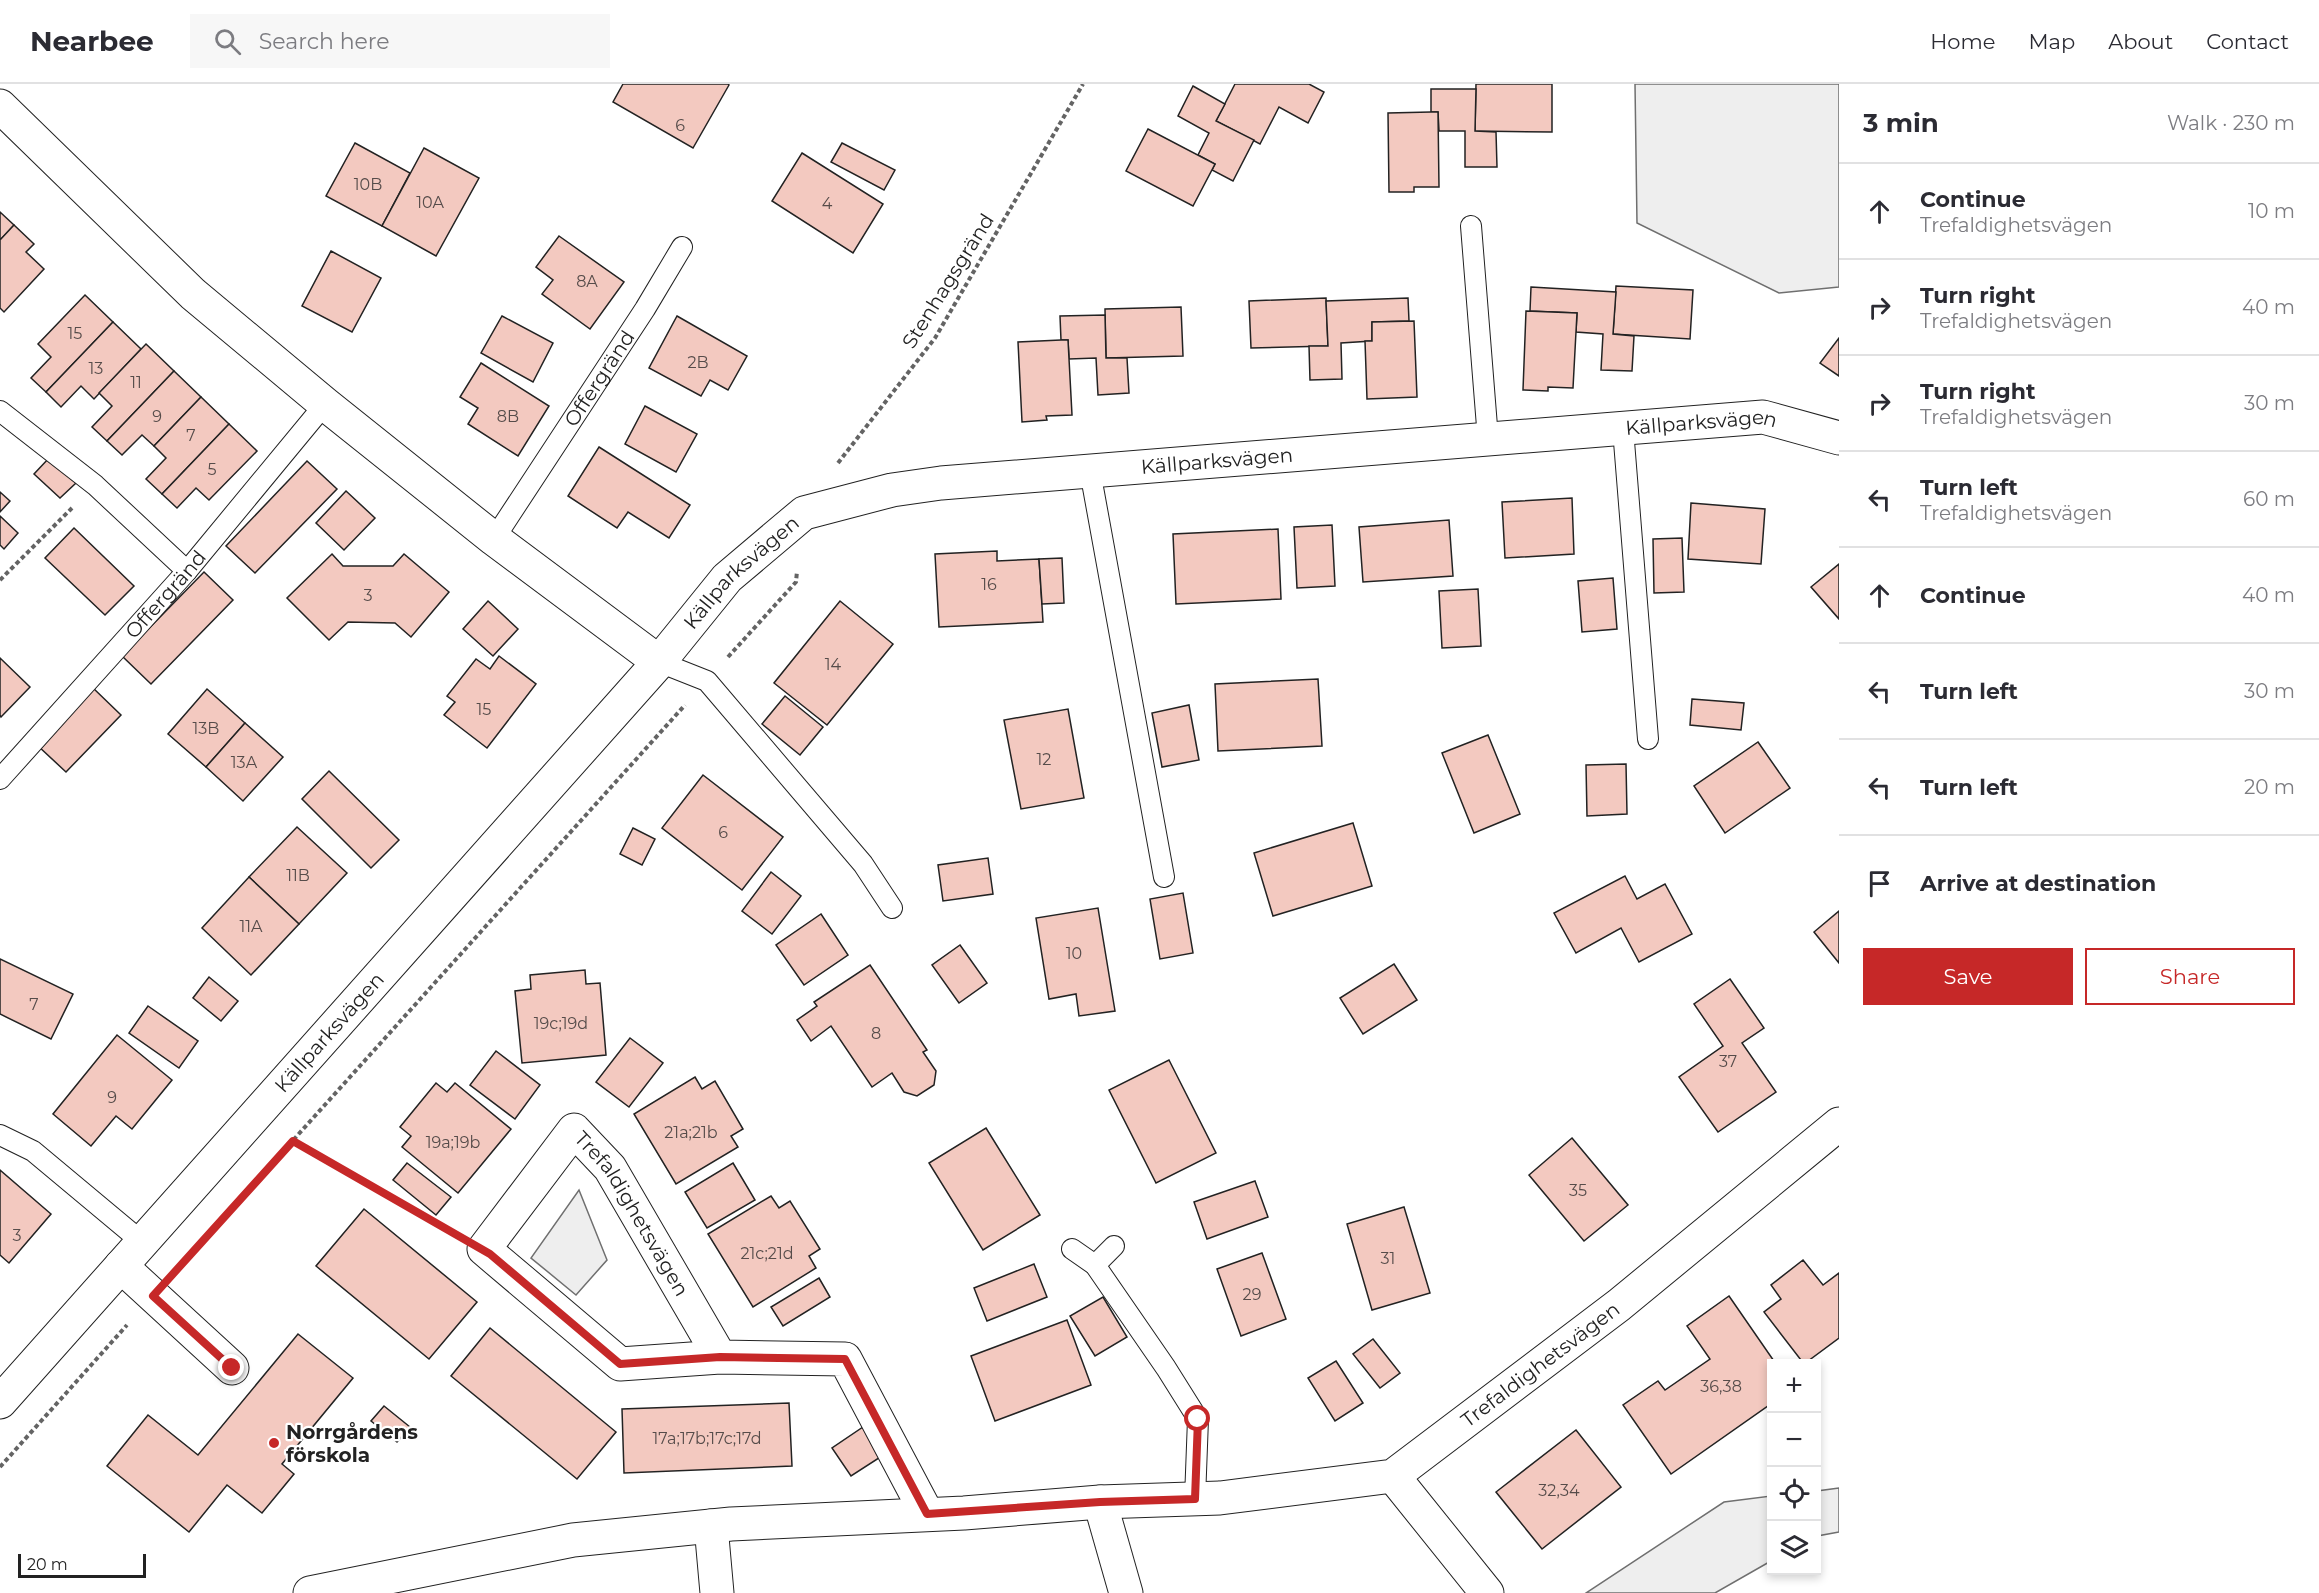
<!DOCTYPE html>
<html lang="en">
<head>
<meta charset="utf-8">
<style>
	:root { --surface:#fff; --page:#f7f7f7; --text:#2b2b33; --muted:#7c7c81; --line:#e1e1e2; --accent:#c62828 }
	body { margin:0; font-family:Montserrat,sans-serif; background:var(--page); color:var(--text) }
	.controls { position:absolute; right:18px; bottom:18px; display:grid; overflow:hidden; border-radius:0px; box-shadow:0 3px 9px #0003 }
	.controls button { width:54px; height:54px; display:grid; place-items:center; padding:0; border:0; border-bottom:2px solid var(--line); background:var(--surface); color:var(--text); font:30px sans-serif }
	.scale { position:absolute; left:18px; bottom:15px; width:128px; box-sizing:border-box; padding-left:6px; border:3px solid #222; border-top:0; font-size:16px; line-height:21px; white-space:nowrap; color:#222; -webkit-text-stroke:4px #fff; paint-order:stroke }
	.stop { position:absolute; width:18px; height:18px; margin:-14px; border:4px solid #c62828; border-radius:50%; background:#fff }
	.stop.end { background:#c62828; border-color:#fff; box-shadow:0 2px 6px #0008 }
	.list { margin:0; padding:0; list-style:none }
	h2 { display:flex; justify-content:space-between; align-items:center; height:78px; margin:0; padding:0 24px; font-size:26px }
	h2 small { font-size:20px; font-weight:400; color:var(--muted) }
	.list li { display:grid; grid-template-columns:39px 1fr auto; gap:18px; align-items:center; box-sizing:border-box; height:96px; padding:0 24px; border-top:2px solid var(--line) }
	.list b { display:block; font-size:22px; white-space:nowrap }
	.list p { margin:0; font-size:20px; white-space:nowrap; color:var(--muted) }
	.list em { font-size:20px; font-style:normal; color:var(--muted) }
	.actions { display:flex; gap:12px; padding:18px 24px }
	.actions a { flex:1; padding:14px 0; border:2px solid var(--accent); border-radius:0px; text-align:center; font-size:21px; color:var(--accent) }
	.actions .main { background:var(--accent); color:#fff }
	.icon { flex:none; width:33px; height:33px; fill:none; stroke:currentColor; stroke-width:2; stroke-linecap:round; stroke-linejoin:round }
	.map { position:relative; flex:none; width:1839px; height:1509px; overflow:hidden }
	header { display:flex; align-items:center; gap:36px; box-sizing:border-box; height:84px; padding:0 30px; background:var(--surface); border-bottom:2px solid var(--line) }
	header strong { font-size:28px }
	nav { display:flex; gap:33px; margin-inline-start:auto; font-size:21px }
	.search { width:420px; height:54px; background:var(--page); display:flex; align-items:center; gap:15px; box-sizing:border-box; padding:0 21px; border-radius:0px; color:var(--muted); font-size:22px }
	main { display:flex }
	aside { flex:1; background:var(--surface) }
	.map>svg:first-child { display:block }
	.green { fill:#eee; stroke:#6f6f6f; stroke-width:1.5 }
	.building { fill:#f3c9c0; stroke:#222; stroke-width:1.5 }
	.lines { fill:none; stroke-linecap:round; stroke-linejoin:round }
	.lane-casing { stroke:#222; stroke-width:22 }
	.street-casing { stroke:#222; stroke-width:35 }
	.path { stroke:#646464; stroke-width:4; stroke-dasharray:4.5 3; stroke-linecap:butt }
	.lane { stroke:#fff; stroke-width:20 }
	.street { stroke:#fff; stroke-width:33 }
	.route { stroke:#c62828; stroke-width:8 }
	.poi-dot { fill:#c62828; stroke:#fff; stroke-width:2 }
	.labels { text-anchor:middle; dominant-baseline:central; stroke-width:4.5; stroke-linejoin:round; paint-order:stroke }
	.number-label { font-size:16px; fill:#564c4a }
	.street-label { font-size:20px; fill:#222; stroke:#fff }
	.poi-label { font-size:20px; font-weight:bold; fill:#222; stroke:#fff; text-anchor:start }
</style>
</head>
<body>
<header>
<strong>Nearbee</strong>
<div class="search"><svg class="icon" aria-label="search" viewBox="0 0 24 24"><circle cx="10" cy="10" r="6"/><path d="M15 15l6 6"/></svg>Search here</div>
<nav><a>Home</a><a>Map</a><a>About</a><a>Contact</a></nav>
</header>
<main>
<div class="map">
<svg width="1839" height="1509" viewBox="0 0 1839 1509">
	<rect width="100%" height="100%" fill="#fff"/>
	<g class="green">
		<polygon points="1635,0 1839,0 1839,203 1779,209 1637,139"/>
		<polygon points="579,1106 607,1176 576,1211 531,1174"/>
		<polygon points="1839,1404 1839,1448 1817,1452 1817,1407"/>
		<polygon points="1771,1412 1771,1477 1715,1509 1586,1509 1724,1418"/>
	</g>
	<g class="building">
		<polygon points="623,0 728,0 729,1 693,64 613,18"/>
		<polygon points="1235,0 1309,0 1324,8 1308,39 1279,23 1260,60 1216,37"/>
		<polygon points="1476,0 1552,0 1552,48 1475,47"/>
		<polygon points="1193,2 1225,20 1216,37 1254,56 1233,97 1212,86 1215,80 1198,71 1209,49 1178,32"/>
		<polygon points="1431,5 1476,5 1475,47 1496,48 1497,83 1465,83 1465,47 1439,47 1438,28 1431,28"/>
		<polygon points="1431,28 1438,28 1439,103 1414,103 1414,108 1389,108 1388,29"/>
		<polygon points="1148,45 1215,80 1193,122 1126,87"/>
		<polygon points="355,59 410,89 382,142 326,112"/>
		<polygon points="842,59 895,86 884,106 831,78"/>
		<polygon points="424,64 479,94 436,172 382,142"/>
		<polygon points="802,69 883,120 853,169 772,117"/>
		<polygon points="0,128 14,141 0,156"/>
		<polygon points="14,141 34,160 26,168 44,185 4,228 0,224 0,156"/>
		<polygon points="559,152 624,198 590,245 542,210 553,196 536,183"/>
		<polygon points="331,167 381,194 352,248 302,222"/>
		<polygon points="1616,202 1693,206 1690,255 1613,250"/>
		<polygon points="1531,203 1616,208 1613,250 1634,252 1632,287 1601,286 1603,250 1576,248 1577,229 1530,227"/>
		<polygon points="85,211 113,238 46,308 31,294 51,273 38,260"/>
		<polygon points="1326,214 1328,262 1251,264 1249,217"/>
		<polygon points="1408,214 1409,237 1372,238 1372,257 1341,259 1342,295 1310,296 1309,262 1328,262 1326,217"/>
		<polygon points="1181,223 1183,272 1106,274 1105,225"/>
		<polygon points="1526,227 1577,229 1573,304 1548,303 1548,307 1523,306"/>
		<polygon points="1105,231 1106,274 1127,274 1129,309 1098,311 1096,274 1069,275 1068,256 1061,256 1060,232"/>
		<polygon points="502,232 553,259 533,298 481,269"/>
		<polygon points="677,232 747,272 728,306 710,296 701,312 649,284"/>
		<polygon points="1414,237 1417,313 1367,315 1365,257 1372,257 1372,238"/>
		<polygon points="113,238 141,265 94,315 81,302 61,323 46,308"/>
		<polygon points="1839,254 1839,292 1820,279"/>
		<polygon points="1061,256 1068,256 1072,331 1046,332 1047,336 1022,338 1018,258"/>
		<polygon points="146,260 174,287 107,357 92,343 112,322 99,309"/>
		<polygon points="481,279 549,322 518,372 468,340 478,324 460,313"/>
		<polygon points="174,287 201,313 154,362 142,351 122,371 107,357"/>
		<polygon points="201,313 229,340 162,410 146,395 166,374 154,362"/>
		<polygon points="645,322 697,350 676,388 625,360"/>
		<polygon points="229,340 257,367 209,416 196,404 177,424 162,410"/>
		<polygon points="599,363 690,421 669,454 628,428 617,444 568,412"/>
		<polygon points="49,374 76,399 60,414 34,390"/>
		<polygon points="307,377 337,405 255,489 226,462"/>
		<polygon points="346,407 375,434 344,466 316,439"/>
		<polygon points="0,408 10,417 0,428"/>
		<polygon points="1572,414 1574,470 1505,474 1502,418"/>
		<polygon points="1691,419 1765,425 1761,480 1688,475"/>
		<polygon points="0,432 18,449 4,465 0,461"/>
		<polygon points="1449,436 1453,492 1363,498 1359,443"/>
		<polygon points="1332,441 1335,502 1297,504 1294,443"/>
		<polygon points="74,444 134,502 105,531 45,474"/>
		<polygon points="1278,445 1281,515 1176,520 1173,450"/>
		<polygon points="1682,454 1684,508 1654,509 1653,455"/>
		<polygon points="997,467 997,477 1039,475 1043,538 939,543 935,470"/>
		<polygon points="332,470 343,482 393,482 404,470 449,508 411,553 395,539 348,538 329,556 287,514"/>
		<polygon points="1062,474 1064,519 1042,520 1039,475"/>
		<polygon points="1839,480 1839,535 1811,503"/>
		<polygon points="204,488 233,516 151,600 122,572"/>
		<polygon points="1613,494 1617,545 1582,548 1578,497"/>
		<polygon points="1478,505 1481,562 1442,564 1439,507"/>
		<polygon points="488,517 518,545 493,572 463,545"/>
		<polygon points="840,517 893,560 827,641 774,599"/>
		<polygon points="499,572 536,600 487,664 444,631 455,618 447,612 476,575 490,585"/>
		<polygon points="0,574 30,603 1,633 0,631"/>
		<polygon points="1318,595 1322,662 1218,667 1215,600"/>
		<polygon points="92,603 121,631 66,688 37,661"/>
		<polygon points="207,605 245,639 206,683 168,650"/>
		<polygon points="785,612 823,643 800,671 762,640"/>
		<polygon points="1692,615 1744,619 1741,646 1690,641"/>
		<polygon points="1189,621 1199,676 1162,683 1152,629"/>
		<polygon points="1068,625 1084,714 1021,725 1004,636"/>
		<polygon points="245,639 283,673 243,717 206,683"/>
		<polygon points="1488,651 1520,730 1474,749 1442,669"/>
		<polygon points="1758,658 1790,704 1725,749 1694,702"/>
		<polygon points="1626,680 1627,730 1587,732 1586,681"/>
		<polygon points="329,687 399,756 371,784 302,715"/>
		<polygon points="703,691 783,753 742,806 662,744"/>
		<polygon points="1353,739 1372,802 1273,832 1254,769"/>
		<polygon points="297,743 347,789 299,840 249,793"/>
		<polygon points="633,744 655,755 642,781 620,770"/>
		<polygon points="988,774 993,810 943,817 938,781"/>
		<polygon points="771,788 801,812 772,850 742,827"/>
		<polygon points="1625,792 1637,815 1665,800 1692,850 1639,878 1621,844 1576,869 1554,829"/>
		<polygon points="249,793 299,840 251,891 202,844"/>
		<polygon points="1183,809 1193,869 1160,875 1150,815"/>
		<polygon points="1098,824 1115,927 1079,932 1076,910 1049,915 1036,834"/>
		<polygon points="1839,827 1839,879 1814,848"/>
		<polygon points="821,830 848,871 804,901 776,861"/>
		<polygon points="960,861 987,899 959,919 932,881"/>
		<polygon points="0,875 73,910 51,955 0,930"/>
		<polygon points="1394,880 1417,916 1363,950 1340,914"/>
		<polygon points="870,881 927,966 923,968 936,987 934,1001 917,1012 904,1008 892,989 872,1003 831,942 811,957 797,936 817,922 814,918"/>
		<polygon points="585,886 586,900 600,899 606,971 522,979 515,907 531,905 530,891"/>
		<polygon points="209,893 238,917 221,937 193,914"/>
		<polygon points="1730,895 1764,944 1742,959 1776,1008 1718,1048 1679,993 1723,962 1694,920"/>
		<polygon points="148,922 198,957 179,984 129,949"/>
		<polygon points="117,951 172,996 132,1045 116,1032 91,1062 53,1030"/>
		<polygon points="630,954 663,979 629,1023 596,998"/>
		<polygon points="496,967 540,1001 515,1035 470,1001"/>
		<polygon points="1169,976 1216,1069 1156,1099 1109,1006"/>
		<polygon points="695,993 702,1005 715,997 743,1045 731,1052 738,1063 676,1100 634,1030"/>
		<polygon points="436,999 447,1008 455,999 511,1045 458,1109 402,1063 411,1052 400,1043"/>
		<polygon points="986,1044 1040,1131 983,1166 929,1079"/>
		<polygon points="1572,1054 1628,1121 1584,1157 1529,1091"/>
		<polygon points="407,1079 451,1113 436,1131 393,1096"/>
		<polygon points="733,1079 755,1116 707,1144 685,1108"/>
		<polygon points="0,1086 51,1130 9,1179 0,1171"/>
		<polygon points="1255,1097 1268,1133 1207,1155 1194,1118"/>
		<polygon points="771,1112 779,1124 790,1117 820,1165 809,1172 816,1184 753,1223 708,1150"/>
		<polygon points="1404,1123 1430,1209 1372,1226 1347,1140"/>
		<polygon points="364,1125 477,1218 429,1275 316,1182"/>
		<polygon points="1262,1169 1286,1235 1241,1252 1217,1185"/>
		<polygon points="1803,1176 1823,1201 1839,1189 1839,1254 1804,1280 1764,1228 1781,1215 1771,1201"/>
		<polygon points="1034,1180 1047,1213 987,1237 974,1204"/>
		<polygon points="819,1194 830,1213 783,1242 771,1223"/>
		<polygon points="1729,1212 1776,1280 1772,1280 1772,1319 1671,1390 1623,1321 1658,1297 1665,1306 1710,1275 1687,1242"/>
		<polygon points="1103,1213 1127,1253 1095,1272 1070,1232"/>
		<polygon points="1067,1236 1091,1301 995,1337 971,1272"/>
		<polygon points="490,1244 616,1348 577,1395 451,1292"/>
		<polygon points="298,1250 353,1294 282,1380 294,1390 262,1429 227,1401 189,1448 107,1382 148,1331 198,1371"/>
		<polygon points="1373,1255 1400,1289 1380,1304 1353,1270"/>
		<polygon points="1336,1277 1363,1319 1335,1337 1308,1294"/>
		<polygon points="789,1319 792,1382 624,1389 622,1325"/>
		<polygon points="384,1322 410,1343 397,1358 371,1337"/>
		<polygon points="863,1343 882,1372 851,1392 832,1364"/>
		<polygon points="1576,1346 1621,1403 1542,1465 1496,1408"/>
	</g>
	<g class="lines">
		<defs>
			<g id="lane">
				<polyline points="1471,142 1488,355"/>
				<polyline points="0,327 95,401 187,487"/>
				<polyline points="1623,345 1648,655"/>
				<polyline points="1090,387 1164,793"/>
				<path id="s1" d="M494 455 645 225 682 163"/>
				<polyline points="659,578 707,597 863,780 892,824"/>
				<path id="s2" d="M0 695 187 487 325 320"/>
				<polyline points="0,1051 33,1067 142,1158"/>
				<polyline points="1072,1165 1095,1181 1166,1284 1198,1335 1195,1415"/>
				<polyline points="1095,1181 1114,1162"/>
			</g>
			<g id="street">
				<polyline points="0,22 193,210 325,320 494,455 659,578"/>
				<polyline points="121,1182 232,1284"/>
				<path id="s3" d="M720 1273 620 1280 484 1165 574 1046 610 1084 720 1273 845 1275 927 1430"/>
				<path id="s4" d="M0 1318 659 578 727 494 804 429 892 406 941 399 1763 333 1839 354"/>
				<polyline points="1393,1392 1487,1509"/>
				<polyline points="1100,1418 1126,1509"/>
				<polyline points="711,1442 717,1509"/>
				<path id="s5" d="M310 1509 573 1456 731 1440 964 1429 1100 1418 1220 1414 1393 1392 1619 1221 1839 1040"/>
			</g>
		</defs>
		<use href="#lane" class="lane-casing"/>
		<use href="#street" class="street-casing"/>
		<g class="path">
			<polyline points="838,379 935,254 1083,0"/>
			<polyline points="0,496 72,424"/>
			<polyline points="728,573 796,498 797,487"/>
			<polyline points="293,1057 451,1147"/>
			<polyline points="178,1184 685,621"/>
			<polyline points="0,1383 127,1241"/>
		</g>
		<use href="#lane" class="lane"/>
		<use href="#street" class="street"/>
	</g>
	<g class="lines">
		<polyline class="route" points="232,1284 153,1212 293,1057 490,1170 620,1280 720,1273 845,1275 927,1430 1100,1418 1195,1415 1198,1335"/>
	</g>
	<circle class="poi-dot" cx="274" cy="1359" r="6"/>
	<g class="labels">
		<g class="number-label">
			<text x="680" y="41">6</text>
			<text x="368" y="100">10B</text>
			<text x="430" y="118">10A</text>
			<text x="827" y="119">4</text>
			<text x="587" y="197">8A</text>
			<text x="75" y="249">15</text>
			<text x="698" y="278">2B</text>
			<text x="96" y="284">13</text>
			<text x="136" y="298">11</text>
			<text x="157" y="332">9</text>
			<text x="508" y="332">8B</text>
			<text x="191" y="351">7</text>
			<text x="212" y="385">5</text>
			<text x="989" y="500">16</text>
			<text x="368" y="511">3</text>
			<text x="833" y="580">14</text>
			<text x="484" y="625">15</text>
			<text x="206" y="644">13B</text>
			<text x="1044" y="675">12</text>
			<text x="244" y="678">13A</text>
			<text x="723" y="748">6</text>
			<text x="298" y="791">11B</text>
			<text x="251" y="842">11A</text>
			<text x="1074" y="869">10</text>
			<text x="34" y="920">7</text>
			<text x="561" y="939">19c;19d</text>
			<text x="876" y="949">8</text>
			<text x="1728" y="977">37</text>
			<text x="112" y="1013">9</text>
			<text x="691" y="1048">21a;21b</text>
			<text x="453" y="1058">19a;19b</text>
			<text x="1578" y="1106">35</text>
			<text x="17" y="1151">3</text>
			<text x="767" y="1169">21c;21d</text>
			<text x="1388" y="1174">31</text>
			<text x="1252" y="1210">29</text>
			<text x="1721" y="1302">36,38</text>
			<text x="707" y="1354">17a;17b;17c;17d</text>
			<text x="1559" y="1406">32,34</text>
		</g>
		<g class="street-label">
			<text transform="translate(948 197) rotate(-58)">Stenhagsgränd</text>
			<text stroke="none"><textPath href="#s1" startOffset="192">Offergränd</textPath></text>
			<text stroke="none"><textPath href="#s4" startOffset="2103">Källparksvägen</textPath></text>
			<text stroke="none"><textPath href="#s4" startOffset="1617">Källparksvägen</textPath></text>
			<text stroke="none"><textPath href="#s4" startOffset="1113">Källparksvägen</textPath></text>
			<text stroke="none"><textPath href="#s2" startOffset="248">Offergränd</textPath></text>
			<text stroke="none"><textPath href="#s4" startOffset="495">Källparksvägen</textPath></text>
			<text stroke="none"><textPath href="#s3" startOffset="530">Trefaldighetsvägen</textPath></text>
			<text stroke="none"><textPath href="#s5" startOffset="1276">Trefaldighetsvägen</textPath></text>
		</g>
		<g class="poi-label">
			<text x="286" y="1348">Norrgårdens<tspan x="286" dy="23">förskola</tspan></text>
		</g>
	</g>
</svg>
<div class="controls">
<button>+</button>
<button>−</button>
<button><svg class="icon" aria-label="locate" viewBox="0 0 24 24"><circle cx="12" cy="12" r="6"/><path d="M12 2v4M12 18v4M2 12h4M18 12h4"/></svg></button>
<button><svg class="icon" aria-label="layers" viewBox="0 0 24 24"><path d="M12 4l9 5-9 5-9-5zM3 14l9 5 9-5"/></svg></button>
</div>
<div class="scale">20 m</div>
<div class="stop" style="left:1198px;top:1335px"></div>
<div class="stop end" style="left:232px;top:1284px"></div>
</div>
<aside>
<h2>3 min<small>Walk · 230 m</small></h2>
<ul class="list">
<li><svg class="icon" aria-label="ahead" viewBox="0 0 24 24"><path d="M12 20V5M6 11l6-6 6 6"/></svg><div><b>Continue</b><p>Trefaldighetsvägen</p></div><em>10 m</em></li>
<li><svg class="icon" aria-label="right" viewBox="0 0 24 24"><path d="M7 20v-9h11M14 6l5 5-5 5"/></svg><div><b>Turn right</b><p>Trefaldighetsvägen</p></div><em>40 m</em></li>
<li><svg class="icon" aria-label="right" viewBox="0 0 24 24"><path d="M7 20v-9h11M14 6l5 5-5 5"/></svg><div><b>Turn right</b><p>Trefaldighetsvägen</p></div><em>30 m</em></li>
<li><svg class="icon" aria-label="left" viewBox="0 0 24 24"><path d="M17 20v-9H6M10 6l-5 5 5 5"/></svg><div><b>Turn left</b><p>Trefaldighetsvägen</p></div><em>60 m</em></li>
<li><svg class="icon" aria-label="ahead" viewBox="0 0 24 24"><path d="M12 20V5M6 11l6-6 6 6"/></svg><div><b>Continue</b></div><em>40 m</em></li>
<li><svg class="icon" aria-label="left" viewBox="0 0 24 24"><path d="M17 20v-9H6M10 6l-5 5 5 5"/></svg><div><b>Turn left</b></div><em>30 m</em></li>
<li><svg class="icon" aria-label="left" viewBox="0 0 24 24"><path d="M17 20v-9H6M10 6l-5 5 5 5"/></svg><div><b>Turn left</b></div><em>20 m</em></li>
<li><svg class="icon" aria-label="arrive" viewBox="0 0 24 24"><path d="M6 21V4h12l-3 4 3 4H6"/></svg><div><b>Arrive at destination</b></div></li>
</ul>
<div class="actions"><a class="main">Save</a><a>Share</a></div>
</aside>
</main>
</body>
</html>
